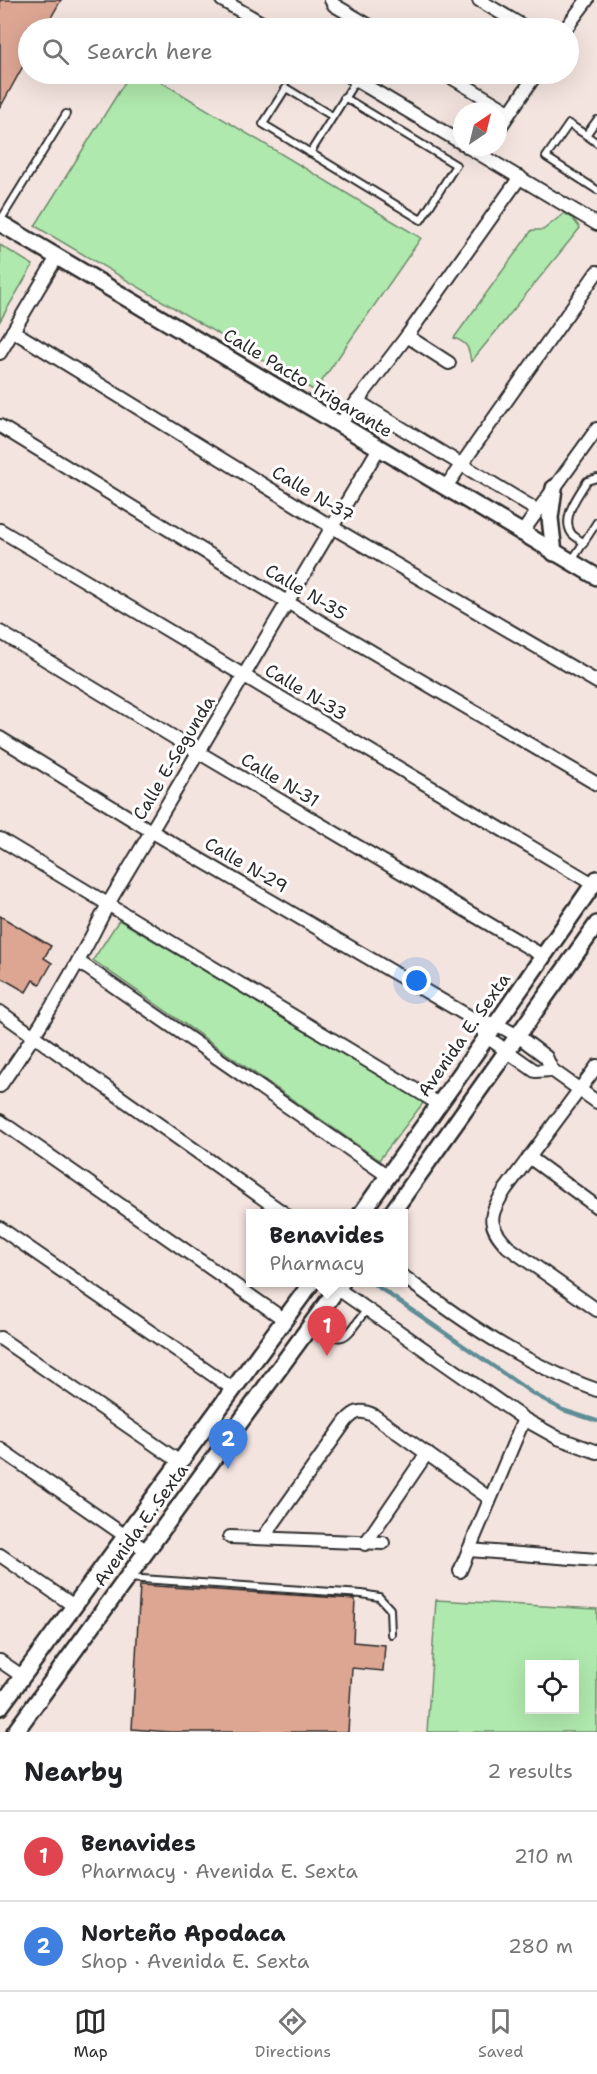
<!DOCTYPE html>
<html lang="en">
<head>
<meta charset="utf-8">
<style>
	:root { --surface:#fff; --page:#f6f6f6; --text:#202124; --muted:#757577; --line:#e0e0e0; --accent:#2b2b2b }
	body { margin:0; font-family:"Shantell Sans",sans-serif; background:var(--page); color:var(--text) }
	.controls { position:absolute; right:18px; bottom:18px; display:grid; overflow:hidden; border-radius:0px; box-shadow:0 6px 24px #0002 }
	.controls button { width:54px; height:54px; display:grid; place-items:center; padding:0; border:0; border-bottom:2px solid var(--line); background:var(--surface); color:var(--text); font:30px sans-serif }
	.compass { position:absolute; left:453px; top:102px; width:54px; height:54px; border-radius:50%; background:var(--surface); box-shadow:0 6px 24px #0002; rotate:35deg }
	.you { position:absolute; left:417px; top:981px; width:21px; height:21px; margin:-15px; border:4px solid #fff; border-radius:50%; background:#1a73e8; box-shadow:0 0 0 9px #1a73e833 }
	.badge { display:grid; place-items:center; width:39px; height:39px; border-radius:50%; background:var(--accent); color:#fff; font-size:20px; font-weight:700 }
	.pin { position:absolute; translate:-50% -50px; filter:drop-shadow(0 2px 3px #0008) }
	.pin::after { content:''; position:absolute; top:32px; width:21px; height:18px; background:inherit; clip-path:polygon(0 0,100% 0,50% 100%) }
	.popup { position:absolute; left:246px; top:1209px; width:162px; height:78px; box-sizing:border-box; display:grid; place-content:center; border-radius:0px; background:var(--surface); filter:drop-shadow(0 2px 4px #0005); font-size:20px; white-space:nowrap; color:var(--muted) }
	.popup b { font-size:22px; color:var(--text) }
	.popup::after { content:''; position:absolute; left:50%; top:100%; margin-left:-12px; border:12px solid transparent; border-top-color:var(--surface) }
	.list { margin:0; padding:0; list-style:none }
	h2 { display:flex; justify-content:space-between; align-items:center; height:78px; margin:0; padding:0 24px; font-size:26px }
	h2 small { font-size:20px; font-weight:400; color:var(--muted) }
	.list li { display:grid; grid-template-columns:39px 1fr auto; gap:18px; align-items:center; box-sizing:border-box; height:90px; padding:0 24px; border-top:2px solid var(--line) }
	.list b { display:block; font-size:22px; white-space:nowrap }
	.list p { margin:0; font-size:20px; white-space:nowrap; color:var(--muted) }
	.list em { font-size:20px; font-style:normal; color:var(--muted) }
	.icon { flex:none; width:33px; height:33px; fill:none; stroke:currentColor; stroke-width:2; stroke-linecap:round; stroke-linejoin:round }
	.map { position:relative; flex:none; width:597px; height:1732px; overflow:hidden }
	.search { position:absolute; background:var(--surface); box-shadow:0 6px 24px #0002; left:18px; right:18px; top:18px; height:66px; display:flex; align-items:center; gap:15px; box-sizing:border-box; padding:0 21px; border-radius:33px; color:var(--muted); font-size:22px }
	.sheet { height:258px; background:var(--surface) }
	nav { display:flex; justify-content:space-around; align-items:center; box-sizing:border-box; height:84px; border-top:2px solid var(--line); background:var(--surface); font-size:16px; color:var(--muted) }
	nav a { display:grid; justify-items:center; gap:3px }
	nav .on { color:var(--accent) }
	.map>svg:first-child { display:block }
	.green { fill:#afe9ad; stroke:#6d8a6c; stroke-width:1.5; fill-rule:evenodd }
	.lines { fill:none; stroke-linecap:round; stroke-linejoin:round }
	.stream { stroke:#5e8d97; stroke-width:4 }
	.building { fill:#dca693; stroke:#2b2b2b; stroke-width:1.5 }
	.service-casing { stroke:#2b2b2b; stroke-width:10 }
	.minor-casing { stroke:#2b2b2b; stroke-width:16 }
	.tertiary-casing { stroke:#2b2b2b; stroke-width:20 }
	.service { stroke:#fff; stroke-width:6 }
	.minor { stroke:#fff; stroke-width:12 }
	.tertiary { stroke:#fff; stroke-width:15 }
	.labels { text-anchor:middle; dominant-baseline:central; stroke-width:6; stroke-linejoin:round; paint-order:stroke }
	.street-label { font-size:18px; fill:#2b2b2b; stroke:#fff }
</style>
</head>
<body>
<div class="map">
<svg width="597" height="1732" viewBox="0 0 597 1732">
	<rect width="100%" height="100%" fill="#f4e4df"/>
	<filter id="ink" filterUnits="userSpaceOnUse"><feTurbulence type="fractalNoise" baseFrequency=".0167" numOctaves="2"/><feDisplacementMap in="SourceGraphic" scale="12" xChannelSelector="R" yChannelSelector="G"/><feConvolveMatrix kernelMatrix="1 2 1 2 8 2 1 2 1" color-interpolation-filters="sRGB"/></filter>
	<g filter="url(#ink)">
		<g class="green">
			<polygon points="130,74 148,74 421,238 315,391 35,226"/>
			<path d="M567 211 580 228 471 362C469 348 468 343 454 338L532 230H543Z"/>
			<polygon points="0,245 33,265 0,321"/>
			<polygon points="119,920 424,1102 379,1160 93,960"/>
			<path d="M436 1600 597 1609V1732H427ZM574 1664V1710H530V1664Z"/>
		</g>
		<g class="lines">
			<polyline class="stream" points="371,1282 532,1393 563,1410 597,1421"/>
		</g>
		<g class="building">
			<polygon points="0,0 61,0 45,28 28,28 28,57 0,108"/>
			<polygon points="0,916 51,946 44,958 52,963 40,984 33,980 26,992 0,977"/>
			<polygon points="140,1585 355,1599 353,1642 385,1645 383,1671 352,1668 348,1732 170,1732 132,1729"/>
		</g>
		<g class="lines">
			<defs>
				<g id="service">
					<polyline points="332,116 286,88 263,124 421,220 456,165 344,97"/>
					<polyline points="597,120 586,135 597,143"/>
					<polyline points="586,135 569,124 546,157 597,190"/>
					<polyline points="310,153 356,80"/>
					<polyline points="0,221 66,114"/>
					<path d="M584 543C580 540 575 537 572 534 560 518 579 494 587 481L597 478"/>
					<polyline points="571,562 597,522"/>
					<path d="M311 1325C346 1347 344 1339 367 1309"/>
					<polyline points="127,1578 362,1594 379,1597 390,1609 391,1634"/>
				</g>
				<g id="minor">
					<polyline points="222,0 270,28"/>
					<polyline points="331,0 334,5 373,28"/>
					<polyline points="479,0 526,28"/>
					<polyline points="566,28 587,0"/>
					<polyline points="346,74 462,143"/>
					<polyline points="446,74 509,112"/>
					<polyline points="481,111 488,100"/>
					<polyline points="498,130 536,74"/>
					<polyline points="468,147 597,224"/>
					<polyline points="13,331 332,527 597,682"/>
					<polyline points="407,336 449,363"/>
					<polyline points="0,353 57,257"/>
					<polyline points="357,401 538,511"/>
					<polyline points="340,424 407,336 520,177"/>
					<polyline points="0,426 287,602 597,784"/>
					<polyline points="445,488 597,272"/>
					<polyline points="0,530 593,884"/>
					<polyline points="521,534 597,429"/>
					<polyline points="0,632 198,752 543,956"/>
					<polyline points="0,738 151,831 475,1020 496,1024 518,1036 546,1057 552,1070 597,1102"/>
					<polyline points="0,839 439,1104"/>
					<polyline points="79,962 388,1176"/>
					<polyline points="0,1012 285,1214"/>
					<polyline points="475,1020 487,1037 535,1071 552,1070"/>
					<path d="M597 1066 505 1190C489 1215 486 1224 508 1247L597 1310"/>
					<path d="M0 1086C42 1026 76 969 108 904L379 448"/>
					<polyline points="0,1121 285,1320"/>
					<polyline points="529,1157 597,1207"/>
					<polyline points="0,1228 233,1389"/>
					<path d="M404 1277C464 1322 525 1365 597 1390"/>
					<polyline points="328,1282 524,1419 558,1438 597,1452"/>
					<polyline points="0,1338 180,1462"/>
					<polyline points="0,1449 147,1551"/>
					<polyline points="230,1537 383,1543"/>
					<path d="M263 1538 346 1421C355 1411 361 1409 373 1415L489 1498"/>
					<polyline points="365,1544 427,1453"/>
					<polyline points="469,1550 597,1560"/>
					<polyline points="0,1555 74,1606"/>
					<polyline points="460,1571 524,1419"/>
					<polyline points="0,1661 22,1676"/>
				</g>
				<g id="tertiary">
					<polyline points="0,223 597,577"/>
					<polyline points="554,553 550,518 554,488"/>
					<polyline points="361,1214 496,1024 597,879"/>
					<polyline points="391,1214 597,924"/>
					<polyline points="0,1707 312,1282"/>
					<polyline points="15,1732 342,1282"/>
				</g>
			</defs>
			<use href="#service" class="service-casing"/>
			<use href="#minor" class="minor-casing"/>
			<use href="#tertiary" class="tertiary-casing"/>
			<use href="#service" class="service"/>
			<use href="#minor" class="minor"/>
			<use href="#tertiary" class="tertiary"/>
		</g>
	</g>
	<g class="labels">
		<g class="street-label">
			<text transform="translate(308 383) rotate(31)">Calle Pacto Trigarante</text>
			<text transform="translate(313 494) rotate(31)">Calle N-37</text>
			<text transform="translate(306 592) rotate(31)">Calle N-35</text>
			<text transform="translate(306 692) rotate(31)">Calle N-33</text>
			<text transform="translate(174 758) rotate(-59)">Calle E-Segunda</text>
			<text transform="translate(280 780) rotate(31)">Calle N-31</text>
			<text transform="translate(246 865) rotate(30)">Calle N-29</text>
			<text transform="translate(464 1035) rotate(-55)">Avenida E. Sexta</text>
			<text transform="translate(141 1525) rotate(-54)">Avenida E. Sexta</text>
		</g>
	</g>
</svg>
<div class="controls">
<button><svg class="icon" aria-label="locate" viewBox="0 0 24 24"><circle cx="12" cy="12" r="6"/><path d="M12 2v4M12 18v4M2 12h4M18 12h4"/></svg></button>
</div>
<svg class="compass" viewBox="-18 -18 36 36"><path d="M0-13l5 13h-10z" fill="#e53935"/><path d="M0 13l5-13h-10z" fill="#757577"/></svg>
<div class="you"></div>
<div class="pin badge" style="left:327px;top:1356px;background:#e0444e">1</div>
<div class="popup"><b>Benavides</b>Pharmacy</div>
<div class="pin badge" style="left:228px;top:1469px;background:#3f7fe0">2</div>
<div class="search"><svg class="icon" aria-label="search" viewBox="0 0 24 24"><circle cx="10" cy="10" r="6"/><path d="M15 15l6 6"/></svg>Search here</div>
</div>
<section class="sheet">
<h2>Nearby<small>2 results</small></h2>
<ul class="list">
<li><span class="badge" style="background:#e0444e">1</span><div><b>Benavides</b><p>Pharmacy · Avenida E. Sexta</p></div><em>210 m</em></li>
<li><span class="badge" style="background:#3f7fe0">2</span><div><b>Norteño Apodaca</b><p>Shop · Avenida E. Sexta</p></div><em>280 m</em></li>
</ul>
</section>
<nav>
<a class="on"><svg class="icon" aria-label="map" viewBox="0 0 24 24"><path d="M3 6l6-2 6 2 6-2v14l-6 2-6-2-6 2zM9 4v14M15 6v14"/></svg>Map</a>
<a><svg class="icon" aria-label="directions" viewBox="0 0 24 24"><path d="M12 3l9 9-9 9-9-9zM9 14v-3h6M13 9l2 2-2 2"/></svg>Directions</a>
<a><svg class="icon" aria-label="saved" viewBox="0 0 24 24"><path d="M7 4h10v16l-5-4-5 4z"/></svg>Saved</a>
</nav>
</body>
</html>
